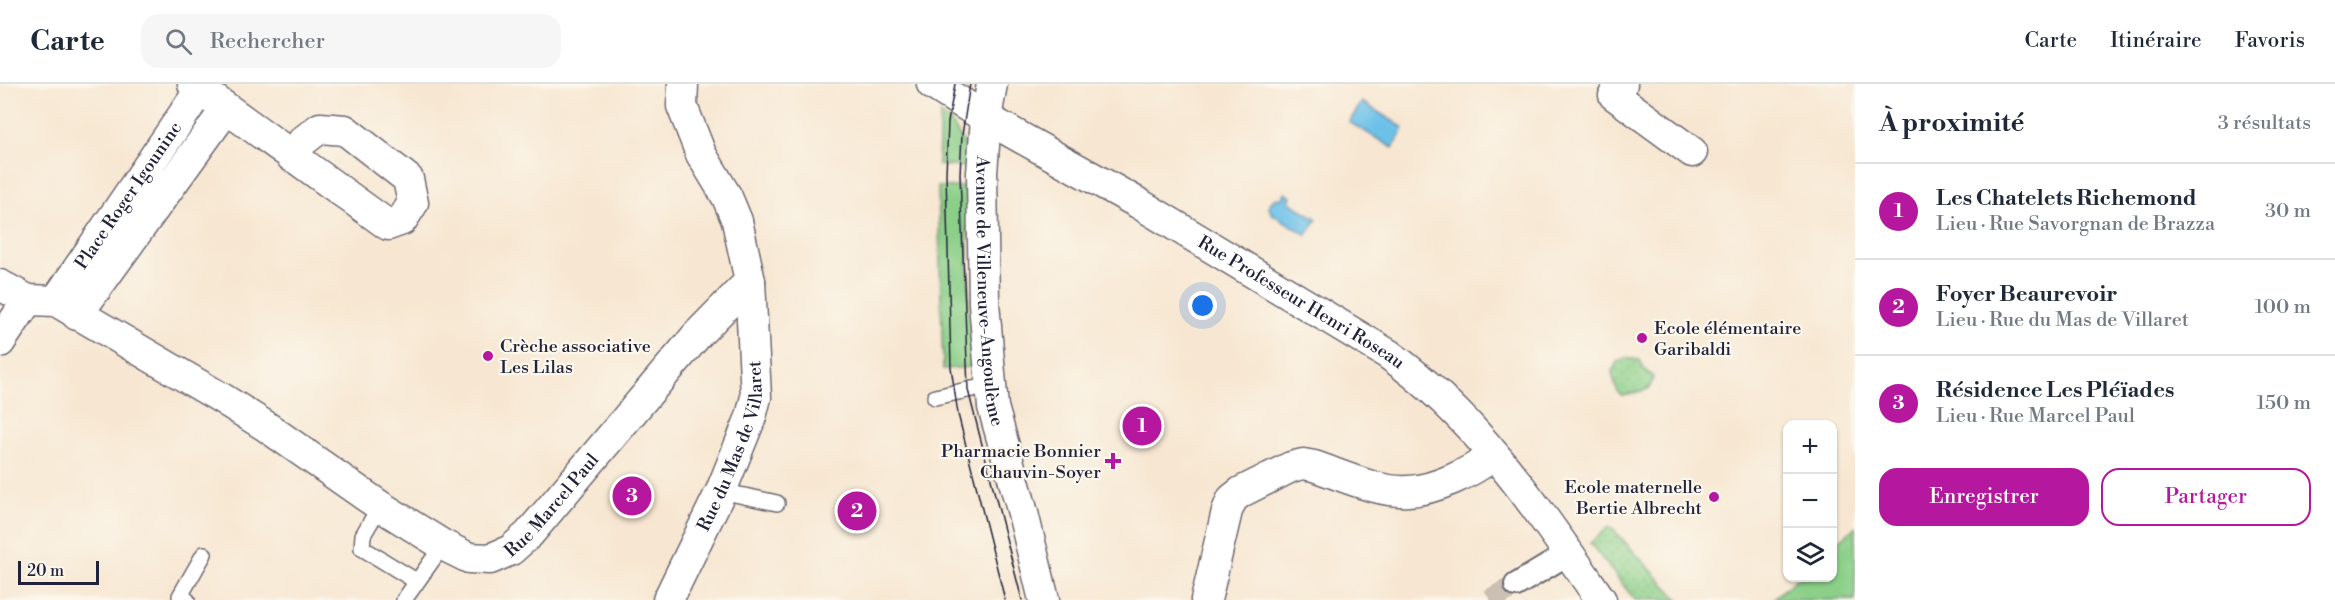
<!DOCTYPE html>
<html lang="fr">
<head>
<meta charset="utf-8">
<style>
	:root { --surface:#fff; --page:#f6f6f7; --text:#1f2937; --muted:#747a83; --line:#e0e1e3; --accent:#b5179e }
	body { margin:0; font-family:"Libre Bodoni",serif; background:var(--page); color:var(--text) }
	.controls { position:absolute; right:18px; bottom:18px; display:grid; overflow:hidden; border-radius:12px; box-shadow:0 2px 4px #0004 }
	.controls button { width:54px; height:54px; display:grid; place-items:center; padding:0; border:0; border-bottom:2px solid var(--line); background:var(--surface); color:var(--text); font:30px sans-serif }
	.scale { position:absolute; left:18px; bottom:15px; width:81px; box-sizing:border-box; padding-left:6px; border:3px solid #22223b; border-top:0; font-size:16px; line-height:21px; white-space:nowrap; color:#22223b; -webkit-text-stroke:4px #fbf7ec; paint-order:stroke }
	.you { position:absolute; left:1203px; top:222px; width:21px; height:21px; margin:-15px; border:4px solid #fff; border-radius:50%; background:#1a73e8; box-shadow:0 0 0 9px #1a73e833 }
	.badge { display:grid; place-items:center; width:39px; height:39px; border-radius:50%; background:var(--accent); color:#fff; font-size:20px; font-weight:700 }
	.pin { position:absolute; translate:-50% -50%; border:3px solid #fff; box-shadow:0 2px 6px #0006 }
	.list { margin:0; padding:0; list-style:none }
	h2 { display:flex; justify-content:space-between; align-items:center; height:78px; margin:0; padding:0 24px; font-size:26px }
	h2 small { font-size:20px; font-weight:400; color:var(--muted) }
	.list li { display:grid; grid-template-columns:39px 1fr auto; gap:18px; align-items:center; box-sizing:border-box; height:96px; padding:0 24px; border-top:2px solid var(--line) }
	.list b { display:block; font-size:22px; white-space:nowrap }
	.list p { margin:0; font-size:20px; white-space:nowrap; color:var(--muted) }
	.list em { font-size:20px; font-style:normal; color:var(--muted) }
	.actions { display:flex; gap:12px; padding:18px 24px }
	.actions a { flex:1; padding:14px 0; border:2px solid var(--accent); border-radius:18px; text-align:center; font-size:21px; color:var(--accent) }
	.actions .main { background:var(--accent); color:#fff }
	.icon { flex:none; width:33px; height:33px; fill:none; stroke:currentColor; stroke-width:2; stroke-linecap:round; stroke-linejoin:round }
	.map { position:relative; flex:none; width:1855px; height:516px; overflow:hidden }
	header { display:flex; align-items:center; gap:36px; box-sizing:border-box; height:84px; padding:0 30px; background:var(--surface); border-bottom:2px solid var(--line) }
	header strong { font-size:28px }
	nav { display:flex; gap:33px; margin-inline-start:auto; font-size:21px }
	.search { width:420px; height:54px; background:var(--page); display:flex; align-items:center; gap:15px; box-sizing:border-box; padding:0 21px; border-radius:18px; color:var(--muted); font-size:22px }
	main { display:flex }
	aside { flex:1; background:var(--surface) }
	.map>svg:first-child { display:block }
	.grass { fill:#8bcf88; stroke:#567862; stroke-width:1.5 }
	.park { fill:url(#park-dots); stroke:#567862; stroke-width:1.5 }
	.water { fill:#6cc1e9; stroke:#477292; stroke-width:1.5 }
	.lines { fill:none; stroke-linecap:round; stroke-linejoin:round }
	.pedestrian-tunnel { stroke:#ccc0b4; stroke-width:22; stroke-dasharray:22 11; stroke-linecap:butt }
	.service-casing { stroke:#6d6770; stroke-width:18 }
	.pedestrian-casing { stroke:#6d6770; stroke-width:26 }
	.minor-casing { stroke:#6d6770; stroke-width:33 }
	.service { stroke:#fff; stroke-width:15 }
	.pedestrian { stroke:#fff; stroke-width:22 }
	.minor { stroke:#fff; stroke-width:30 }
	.tram { stroke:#22223b; stroke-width:1.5 }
	.poi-dot { fill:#b5179e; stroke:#fbf7ec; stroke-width:2 }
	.labels { text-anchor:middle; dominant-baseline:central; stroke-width:4.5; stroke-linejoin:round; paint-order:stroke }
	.street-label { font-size:18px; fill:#22223b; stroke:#fbf7ec }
	.poi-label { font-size:18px; fill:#22223b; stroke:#fbf7ec; text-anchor:start }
</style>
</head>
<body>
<header>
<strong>Carte</strong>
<div class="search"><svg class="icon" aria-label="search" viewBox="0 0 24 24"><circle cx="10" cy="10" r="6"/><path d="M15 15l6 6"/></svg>Rechercher</div>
<nav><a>Carte</a><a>Itinéraire</a><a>Favoris</a></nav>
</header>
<main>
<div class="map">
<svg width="1855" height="516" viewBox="0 0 1855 516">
	<defs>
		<pattern id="park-dots" width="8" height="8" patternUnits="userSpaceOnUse" patternTransform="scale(1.5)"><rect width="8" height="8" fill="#8bcf88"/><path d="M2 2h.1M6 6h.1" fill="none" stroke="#78b176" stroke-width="1.8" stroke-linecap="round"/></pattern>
	</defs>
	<rect width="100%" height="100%" fill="#fbf7ec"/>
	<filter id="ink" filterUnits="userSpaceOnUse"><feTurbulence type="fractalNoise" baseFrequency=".0167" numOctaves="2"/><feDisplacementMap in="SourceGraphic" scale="12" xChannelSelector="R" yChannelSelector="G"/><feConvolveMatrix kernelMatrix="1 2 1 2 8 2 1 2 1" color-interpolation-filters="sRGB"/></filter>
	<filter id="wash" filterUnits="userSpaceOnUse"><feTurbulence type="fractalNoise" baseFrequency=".008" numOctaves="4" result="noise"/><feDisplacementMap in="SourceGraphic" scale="24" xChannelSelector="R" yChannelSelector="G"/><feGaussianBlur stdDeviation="1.35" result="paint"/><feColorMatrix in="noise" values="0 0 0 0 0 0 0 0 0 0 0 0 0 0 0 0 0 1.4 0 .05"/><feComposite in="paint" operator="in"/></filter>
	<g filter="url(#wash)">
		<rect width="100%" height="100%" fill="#f7e7d2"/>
		<g class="grass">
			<polygon points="940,30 950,37 966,62 965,83 938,81"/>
			<polygon points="938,103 966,103 971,283 943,285"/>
			<polygon points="1855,443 1855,516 1772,516 1798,494 1832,494 1833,463"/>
		</g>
		<g class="park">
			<path d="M1624 274 1640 276 1644 285 1653 293 1650 304C1645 306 1640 307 1635 309 1616 317 1616 304 1612 288L1617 278Z"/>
			<polygon points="1610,442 1679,516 1635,516 1590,459"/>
		</g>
		<g class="water">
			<polygon points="1362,18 1404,44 1393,64 1349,38"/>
			<polygon points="1285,109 1291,112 1289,118 1317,135 1307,151 1271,129 1269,123 1271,118 1276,114 1281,115"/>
		</g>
	</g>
	<g filter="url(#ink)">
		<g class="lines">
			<polyline class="pedestrian-tunnel" points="1490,516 1516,501"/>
			<defs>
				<g id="service">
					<polyline points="935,313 991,301"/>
					<polyline points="721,407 777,419"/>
					<polyline points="380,422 363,451 362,464 416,497"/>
					<polyline points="187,516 180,512 204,470"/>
					<polyline points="404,516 443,461"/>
				</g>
				<polyline id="pedestrian" points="1516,501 1569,469"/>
				<g id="minor">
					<polyline points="193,0 388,141 402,136 413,119 408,95 345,46 320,44 303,57 292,73"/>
					<path id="s1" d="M932 0 986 34 1138 119 1388 270C1477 333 1540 428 1601 516"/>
					<path id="s2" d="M992 0 986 34 982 89 984 219 991 301 993 323 1023 429 1044 516"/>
					<polyline points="1622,0 1614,11 1692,68"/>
					<path id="s3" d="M0 201 28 216 56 217 223 315 264 341 380 422 443 461 469 474 490 475 511 466 529 450 698 250 750 197 737 137 727 113 701 70 682 22 683 0"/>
					<path id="s4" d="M56 217 200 6"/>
					<polyline points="77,231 226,25"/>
					<polyline points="0,258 28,216"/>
					<path id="s5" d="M668 516 721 407 751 333 756 313 750 197"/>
					<path d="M1206 516 1227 427 1232 415 1241 408 1291 383 1303 380 1314 382C1341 391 1379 409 1408 407 1436 406 1471 388 1493 372"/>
				</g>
			</defs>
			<use href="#service" class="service-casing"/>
			<use href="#pedestrian" class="pedestrian-casing"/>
			<use href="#minor" class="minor-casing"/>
			<use href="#service" class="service"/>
			<use href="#pedestrian" class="pedestrian"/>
			<use href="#minor" class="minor"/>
			<g class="tram">
				<polyline points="955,0 948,38 946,90 951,283 958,330 1005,516"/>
				<polyline points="970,0 962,51 960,90 968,306 1022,516"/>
			</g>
		</g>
	</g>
	<g class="poi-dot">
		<circle cx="1642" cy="254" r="6"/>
		<circle cx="488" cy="272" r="6"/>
		<path d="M1110 368h6v6h6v6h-6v6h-6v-6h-6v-6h6z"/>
		<circle cx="1714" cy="413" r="6"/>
	</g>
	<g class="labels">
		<g class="street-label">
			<text stroke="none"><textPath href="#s4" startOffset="128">Place Roger Igouninc</textPath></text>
			<text stroke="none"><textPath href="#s2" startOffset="208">Avenue de Villeneuve-Angoulème</textPath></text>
			<text stroke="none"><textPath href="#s1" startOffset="429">Rue Professeur Henri Roseau</textPath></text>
			<text stroke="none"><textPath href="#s5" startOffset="168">Rue du Mas de Villaret</textPath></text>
			<text stroke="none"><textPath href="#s3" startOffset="651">Rue Marcel Paul</textPath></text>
		</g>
		<g class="poi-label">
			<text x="1654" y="244">Ecole élémentaire<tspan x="1654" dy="21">Garibaldi</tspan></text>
			<text x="500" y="262">Crèche associative<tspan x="500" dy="21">Les Lilas</tspan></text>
			<text x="1101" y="367" text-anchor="end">Pharmacie Bonnier<tspan x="1101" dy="21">Chauvin-Soyer</tspan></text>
			<text x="1702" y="403" text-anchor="end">Ecole maternelle<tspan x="1702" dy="21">Bertie Albrecht</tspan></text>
		</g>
	</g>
</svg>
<div class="controls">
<button>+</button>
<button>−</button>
<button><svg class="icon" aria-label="layers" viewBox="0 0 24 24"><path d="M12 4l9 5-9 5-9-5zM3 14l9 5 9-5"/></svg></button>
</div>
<div class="scale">20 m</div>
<div class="you"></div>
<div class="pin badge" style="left:1142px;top:342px">1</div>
<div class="pin badge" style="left:857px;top:427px">2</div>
<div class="pin badge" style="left:632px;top:412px">3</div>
</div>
<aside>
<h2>À proximité<small>3 résultats</small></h2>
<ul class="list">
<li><span class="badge">1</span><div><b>Les Chatelets Richemond</b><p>Lieu · Rue Savorgnan de Brazza</p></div><em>30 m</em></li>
<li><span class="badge">2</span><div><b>Foyer Beaurevoir</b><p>Lieu · Rue du Mas de Villaret</p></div><em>100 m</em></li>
<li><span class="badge">3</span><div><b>Résidence Les Pléïades</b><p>Lieu · Rue Marcel Paul</p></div><em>150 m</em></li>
</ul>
<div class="actions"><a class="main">Enregistrer</a><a>Partager</a></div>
</aside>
</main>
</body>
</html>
